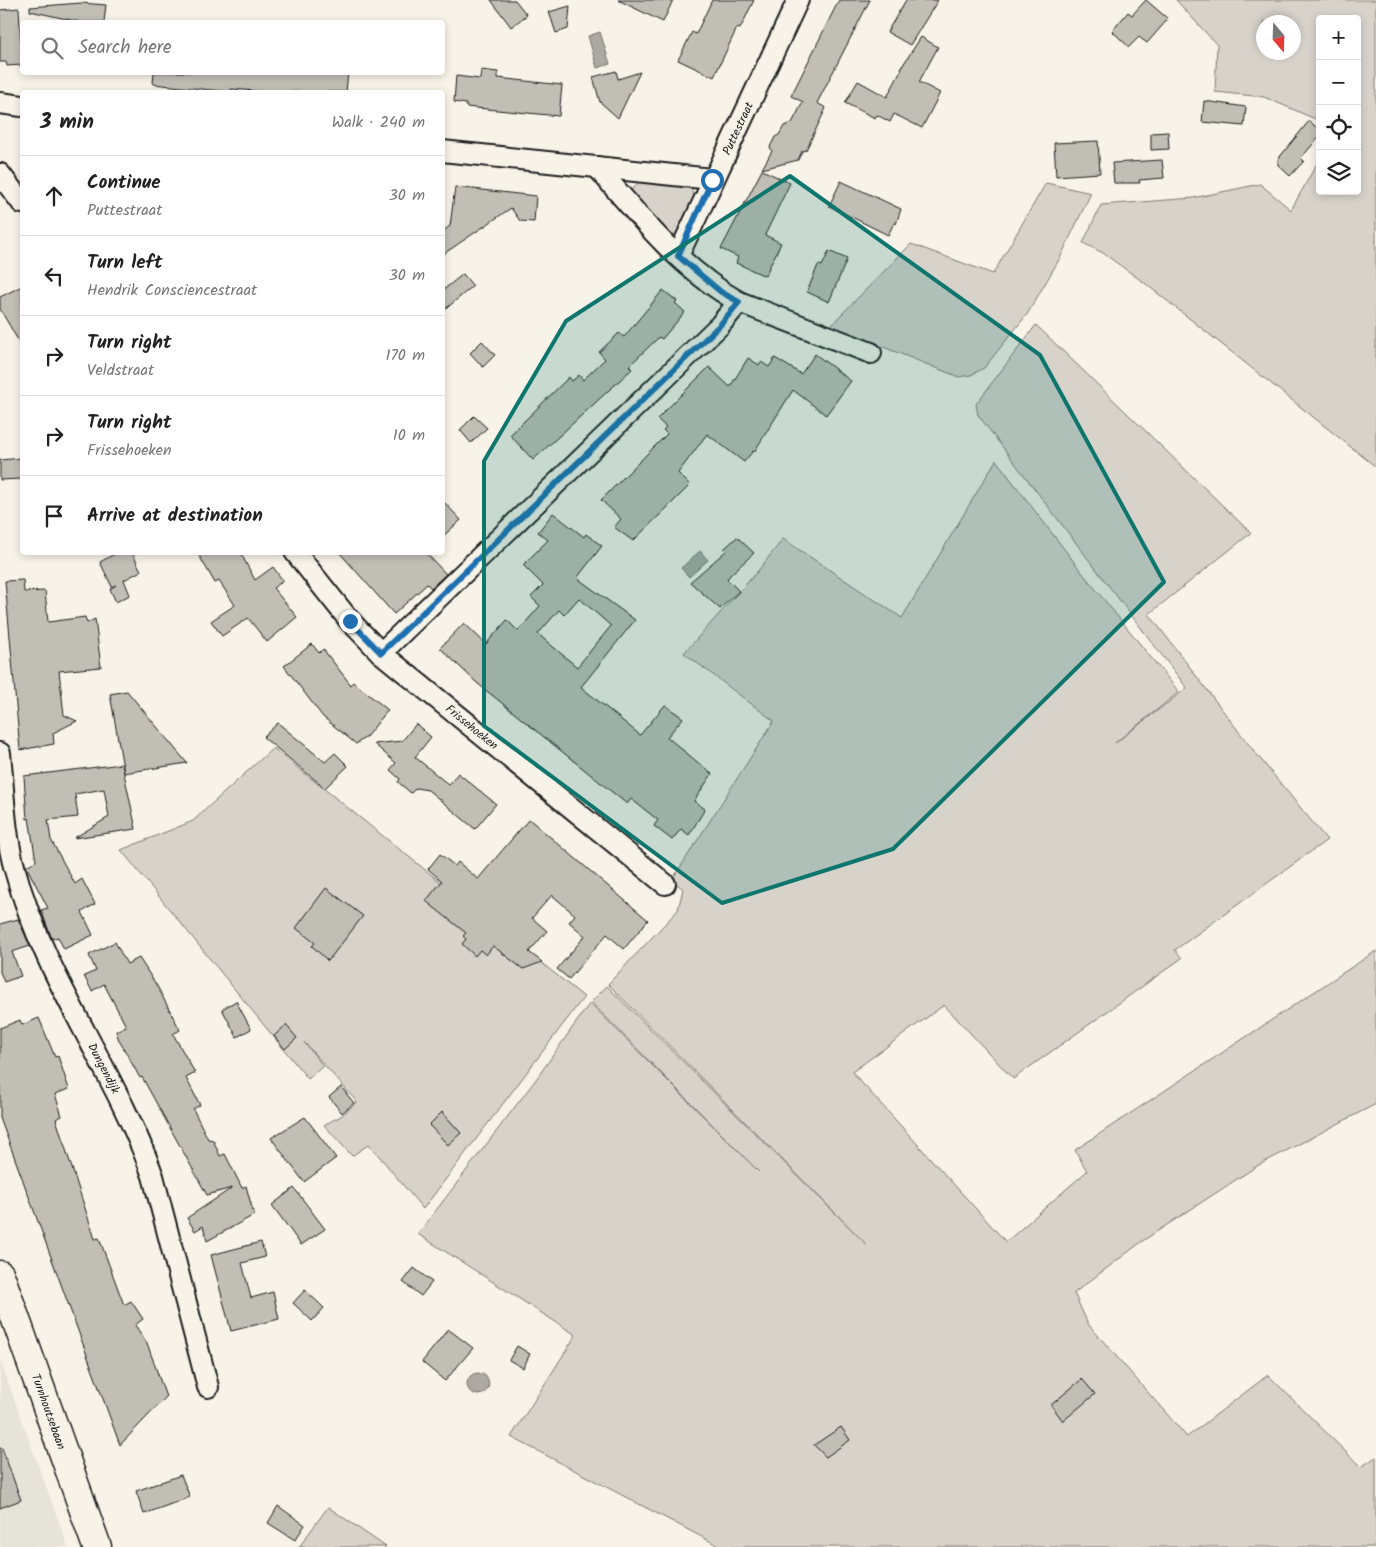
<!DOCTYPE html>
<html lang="en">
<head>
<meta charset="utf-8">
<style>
	:root { --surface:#fff; --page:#f2f2f2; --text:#222; --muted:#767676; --line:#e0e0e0 }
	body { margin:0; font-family:Kalam,sans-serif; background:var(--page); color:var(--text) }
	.controls { position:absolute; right:15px; top:15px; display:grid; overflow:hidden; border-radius:5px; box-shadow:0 2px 8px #0003 }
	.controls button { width:45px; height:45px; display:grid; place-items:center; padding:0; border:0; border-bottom:1px solid var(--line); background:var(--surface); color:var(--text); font:25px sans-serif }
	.compass { position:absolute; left:1256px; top:15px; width:45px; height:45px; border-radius:50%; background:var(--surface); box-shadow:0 2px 8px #0003; rotate:161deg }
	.stop { position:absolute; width:15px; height:15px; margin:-11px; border:4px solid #1f6fb2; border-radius:50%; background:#fff }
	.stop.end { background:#1f6fb2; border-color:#fff; box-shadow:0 1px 5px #0008 }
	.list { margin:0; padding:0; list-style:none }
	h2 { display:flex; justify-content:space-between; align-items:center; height:65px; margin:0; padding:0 20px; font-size:21px }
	h2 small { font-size:16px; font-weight:400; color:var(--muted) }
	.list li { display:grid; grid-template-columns:32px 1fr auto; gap:15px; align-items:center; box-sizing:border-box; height:80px; padding:0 20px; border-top:1px solid var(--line) }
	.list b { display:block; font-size:19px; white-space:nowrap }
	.list p { margin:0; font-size:16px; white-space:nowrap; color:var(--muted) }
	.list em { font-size:16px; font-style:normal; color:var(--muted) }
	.icon { flex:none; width:28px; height:28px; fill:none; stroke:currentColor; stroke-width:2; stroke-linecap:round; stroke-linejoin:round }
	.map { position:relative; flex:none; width:1376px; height:1547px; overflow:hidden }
	.search { position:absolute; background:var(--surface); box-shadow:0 2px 8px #0003; left:20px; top:20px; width:425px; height:55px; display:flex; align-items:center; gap:12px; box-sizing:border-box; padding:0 18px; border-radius:5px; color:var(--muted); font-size:19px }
	.panel { position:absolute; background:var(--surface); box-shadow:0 2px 8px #0003; left:20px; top:90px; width:425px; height:465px; border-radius:5px }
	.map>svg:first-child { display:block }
	.built { fill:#e6e3d9 }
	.green { fill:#d7d3cb; stroke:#7a7874; fill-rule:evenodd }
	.water { fill:#aca9a2; stroke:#72716c }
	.building { fill:#c0beb5; stroke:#1c1c1c; fill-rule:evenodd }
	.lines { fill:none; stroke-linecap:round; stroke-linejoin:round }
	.street-casing { stroke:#1c1c1c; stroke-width:24 }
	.primary-casing { stroke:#1c1c1c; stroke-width:31 }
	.street { stroke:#f7f3e8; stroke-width:20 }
	.primary { stroke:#f7f3e8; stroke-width:28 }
	.route { stroke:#1f6fb2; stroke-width:6 }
	.marked { fill:#0f766e; fill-opacity:0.2; stroke:#0f766e; stroke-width:4; stroke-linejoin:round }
	.labels { text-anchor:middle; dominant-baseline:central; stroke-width:5; stroke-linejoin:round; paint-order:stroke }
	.street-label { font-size:12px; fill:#1c1c1c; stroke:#f7f3e8 }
</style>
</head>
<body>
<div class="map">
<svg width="1376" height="1547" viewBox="0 0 1376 1547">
	<rect width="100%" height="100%" fill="#f7f3e8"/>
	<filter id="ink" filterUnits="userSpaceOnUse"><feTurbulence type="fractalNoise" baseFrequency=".02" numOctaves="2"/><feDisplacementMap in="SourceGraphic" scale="10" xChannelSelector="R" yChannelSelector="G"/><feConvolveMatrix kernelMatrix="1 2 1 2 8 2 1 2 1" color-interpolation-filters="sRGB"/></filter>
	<g filter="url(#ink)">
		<polygon class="built" points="0,1360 68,1547 0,1547"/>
		<g class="green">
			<path d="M1176 0H1376V467L1146 284 1103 253 1083 243 1101 205 1193 198 1260 184 1291 210 1320 158V191H1357V19H1320V121L1264 97 1215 92 1217 45ZM1264 22H1294V52H1264Z"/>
			<path d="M639 182 686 186C693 190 695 194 693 202L678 234 672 235 666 233 633 196 631 190Z"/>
			<polygon points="1046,183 1091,193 1060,258 1028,313 984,368 971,375 959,377 830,326 911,244 993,274"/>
			<polygon points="1036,325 1251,533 1149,614 1253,750 1327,840 1175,950 1182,958 1013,1079 944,1005 852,1072 1006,1242 1087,1171 1075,1150 1376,951 1376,1104 1257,1166 1144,1240 1074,1293 1088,1324 1187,1437 1268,1375 1361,1467 1376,1457 1376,1547 721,1547 511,1437 576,1335 418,1234 534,1082 590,1003 759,1172 591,1002 607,986 866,1244 608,984 678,910 683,889 672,880 774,721 684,653 757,572 783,539 902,618 996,460 1084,575 1179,692 1115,743 1187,688 978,415 976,404"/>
			<polygon points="273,748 584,997 423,1209 369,1144 352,1156 324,1125 341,1116 357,1102 304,1042 323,1066 308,1079 121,850 193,821"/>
			<polygon points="328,1507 386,1547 299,1547"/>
		</g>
		<g class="water">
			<polygon points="600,32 610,64 597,68 588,36"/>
			<polygon points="700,551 708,560 689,577 681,568"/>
			<circle cx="478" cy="1384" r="11"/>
		</g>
		<g class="building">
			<polygon points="491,0 515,0 527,15 511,27"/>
			<polygon points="618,0 673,0 663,22"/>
			<polygon points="712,0 754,0 740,29 737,28 714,77 678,60 692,32 696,34"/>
			<polygon points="839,0 870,0 817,103 826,108 806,150 802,151 798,160 762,169 772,151 770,147 775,137 779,135 784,126 792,123 803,102 791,96"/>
			<polygon points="906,0 938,0 910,45 887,32"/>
			<polygon points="1146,0 1168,19 1147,43 1139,37 1129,47 1112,31 1128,12 1132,15"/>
			<polygon points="81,3 106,5 104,22 80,22 30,11 30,7"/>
			<polygon points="570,6 568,29 556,33 549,12"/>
			<polygon points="19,8 22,65 7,66 6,62 0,62 0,10"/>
			<polygon points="921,37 938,47 919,82 940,93 922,128 894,114 890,122 877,115 875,118 845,103 858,81 887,97 902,69 901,68"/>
			<polygon points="481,70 498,72 498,78 562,85 559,116 466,107 466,104 454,102 456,76 480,79"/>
			<polygon points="616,71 618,79 640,72 618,118 600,102 593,77"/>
			<polygon points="154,72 348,72 346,92 267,92 231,89 231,92 191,88 153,84"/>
			<polygon points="1204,101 1246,107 1244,126 1202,122"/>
			<polygon points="1309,121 1320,130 1320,136 1301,158 1304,161 1290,176 1278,165 1278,159"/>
			<polygon points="1168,132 1169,149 1151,150 1151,133"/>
			<polygon points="1098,141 1100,173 1056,176 1054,143"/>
			<polygon points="1162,160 1164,178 1139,180 1140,183 1114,183 1112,163"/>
			<polygon points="762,170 790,183 765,235 781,243 765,276 736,263 738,257 721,249"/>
			<polygon points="841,181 901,209 896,224 894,223 888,235 829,206"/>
			<polygon points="455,187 536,196 534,222 520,221 511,208 442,255 442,232 450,226"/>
			<polygon points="829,251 847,259 829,302 807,292 818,265 822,266"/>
			<polygon points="463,274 473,286 442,312 442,291"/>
			<polygon points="22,286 22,347 0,309 0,297"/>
			<polygon points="663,290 677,301 675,303 685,312 662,339 659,337 629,366 632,369 533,460 510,435 569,377 572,381 579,375 583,380 605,359 599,352 619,333 624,337"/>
			<polygon points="482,341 495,355 483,367 470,353"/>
			<polygon points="815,354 851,381 826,415 793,390 754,452 753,451 744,462 707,434 678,473 690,485 672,503 633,541 614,527 621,519 601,500 667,434 663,430 666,427 657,419 709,367 730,387 748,358 759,365 761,362 769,367 775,358 801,374"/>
			<polygon points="474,416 487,428 471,443 460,430"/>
			<polygon points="22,458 22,479 0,480 0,460"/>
			<polygon points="442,500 461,520 442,537"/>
			<path d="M553 513 584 537 586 534 602 546 577 578 635 620 581 687 640 735 665 705 683 718 667 737 712 774 694 801 705 809 689 835 681 829 672 840 654 826 658 820 631 799 627 804 477 683 440 648 464 623 486 644 507 620 518 631 540 606 531 597 543 585 523 565 548 540 538 532ZM579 598 611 626 577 667 538 634 559 610 564 615Z"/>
			<polygon points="737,537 754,553 730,575 727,579 739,591 720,609 690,582 726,551 724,549"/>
			<polygon points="118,552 132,552 141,571 124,580 130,595 116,602 110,589 116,585 112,587 100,562"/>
			<polygon points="197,552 240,552 255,580 273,567 283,581 273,588 297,617 267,642 248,618 222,636 211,621 235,605 219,581 215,583"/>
			<polygon points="339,552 425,552 446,574 431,588 427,584 394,614"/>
			<polygon points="23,580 24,592 45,591 48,622 85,617 87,623 95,619 101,667 59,671 64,715 77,721 53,733 54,744 20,750 5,581"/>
			<polygon points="312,644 319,653 323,649 351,685 353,682 388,710 366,737 356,744 323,717 284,666"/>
			<polygon points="127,691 187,763 124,773 110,694"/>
			<polygon points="278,723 325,762 335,753 348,766 325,788 263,737"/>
			<polygon points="416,724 431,737 415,757 449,785 458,773 496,804 475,829 428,790 416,788 411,793 398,782 400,779 390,770 396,763 374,744 402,741"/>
			<polygon points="122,764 136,829 74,838 109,817 104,789 75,794 78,817 48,820 51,840 75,884 82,879 95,904 82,912 93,935 64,949 58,937 52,939 41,910 48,908 26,866 36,861 29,818 27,819 24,776"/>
			<polygon points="529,819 648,920 624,949 607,934 569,979 557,969 585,936 569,922 575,915 552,895 532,918 547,931 529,952 542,962 523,969 493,946 486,955 480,950 475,956 462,944 466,939 463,936 466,933 426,901 442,881 428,869 440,854 455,866 458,862 478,879"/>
			<polygon points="326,888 363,916 328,961 312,946 315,943 296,928"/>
			<polygon points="18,919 30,946 12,952 21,976 4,982 0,972 0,924"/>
			<polygon points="115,942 127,964 139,958 157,986 180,1030 173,1034 195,1073 186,1078 200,1105 193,1109 208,1139 213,1140 220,1156 225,1154 242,1188 246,1186 254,1215 207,1241 203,1226 195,1231 187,1218 232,1188 207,1195 142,1077 140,1078 119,1040 116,1031 126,1026 104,984 92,991 84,976 96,971 89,955"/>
			<polygon points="236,1001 251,1029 237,1037 222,1009"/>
			<polygon points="39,1018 55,1057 58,1056 69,1089 55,1094 62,1116 56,1119 95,1239 99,1238 124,1305 131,1301 143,1319 135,1325 147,1343 166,1397 120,1445 0,1118 0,1028 20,1020 22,1025"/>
			<polygon points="286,1025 297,1038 285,1049 274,1036"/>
			<polygon points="341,1087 354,1103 342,1113 329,1097"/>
			<polygon points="442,1112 461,1133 448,1145 429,1125"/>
			<polygon points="305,1117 336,1158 304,1182 271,1138"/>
			<polygon points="294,1188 325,1229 301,1245 272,1205"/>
			<polygon points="261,1242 265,1257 242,1263 251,1298 273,1292 279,1319 231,1331 211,1255"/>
			<polygon points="414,1268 432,1282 421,1296 403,1282"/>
			<polygon points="305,1290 324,1308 312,1321 293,1303"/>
			<polygon points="448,1329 473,1348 445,1381 422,1362"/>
			<polygon points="517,1346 530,1354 523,1368 509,1360"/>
			<polygon points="1082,1379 1095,1394 1063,1421 1051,1405"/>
			<polygon points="841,1427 850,1440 826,1457 814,1445"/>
			<polygon points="0,1448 2,1448 21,1500 0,1508"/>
			<polygon points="181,1475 190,1497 144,1514 136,1491"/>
			<polygon points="278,1506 305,1525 295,1540 268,1523"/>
		</g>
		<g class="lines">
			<defs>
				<g id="street">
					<polyline points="0,103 22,106"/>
					<polyline points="442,151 712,179"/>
					<path d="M597 167C639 217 682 270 739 302L871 353"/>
					<polyline points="0,174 22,203"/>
					<path id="s1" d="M678 256 798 0"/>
					<path id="s2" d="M295 552 350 621 381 653 665 884"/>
					<polyline points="381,653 720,325 739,302"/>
					<path id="s3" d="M0 753C4 792 4 832 15 870 44 978 115 1070 153 1176L208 1387"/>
				</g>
				<g id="primary">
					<path id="s4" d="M0 1275 97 1547"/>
				</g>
			</defs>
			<use href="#street" class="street-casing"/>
			<use href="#primary" class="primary-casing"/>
			<use href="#street" class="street"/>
			<use href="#primary" class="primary"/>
		</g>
	</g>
	<g class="lines" filter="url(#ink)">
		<polyline class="route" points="350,621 381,653 720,325 739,302 721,292 678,256 712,180"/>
	</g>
	<path class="marked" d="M790 176 1040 355 1164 582 893 849 722 903 484 726V461L566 321Z"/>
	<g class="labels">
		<g class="street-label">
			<text stroke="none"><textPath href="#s1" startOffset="141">Puttestraat</textPath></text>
			<text stroke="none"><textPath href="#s2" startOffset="250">Frissehoeken</textPath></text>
			<text stroke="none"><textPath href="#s3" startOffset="336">Dungendijk</textPath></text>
			<text stroke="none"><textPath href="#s4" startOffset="145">Turnhoutsebaan</textPath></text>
		</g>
	</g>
</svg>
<div class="controls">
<button>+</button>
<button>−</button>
<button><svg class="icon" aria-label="locate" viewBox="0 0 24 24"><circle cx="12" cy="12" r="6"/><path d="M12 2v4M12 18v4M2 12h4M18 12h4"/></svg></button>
<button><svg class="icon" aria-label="layers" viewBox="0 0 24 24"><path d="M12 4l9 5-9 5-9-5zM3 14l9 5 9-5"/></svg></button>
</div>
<svg class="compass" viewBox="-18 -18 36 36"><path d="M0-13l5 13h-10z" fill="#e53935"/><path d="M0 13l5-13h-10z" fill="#767676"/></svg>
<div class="stop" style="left:712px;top:180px"></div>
<div class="stop end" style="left:350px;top:621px"></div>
<div class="search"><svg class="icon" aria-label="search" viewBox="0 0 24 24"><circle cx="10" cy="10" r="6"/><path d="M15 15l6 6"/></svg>Search here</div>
<section class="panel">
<h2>3 min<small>Walk · 240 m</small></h2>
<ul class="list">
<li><svg class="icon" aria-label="ahead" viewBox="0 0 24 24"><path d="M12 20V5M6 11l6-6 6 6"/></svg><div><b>Continue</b><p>Puttestraat</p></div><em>30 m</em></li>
<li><svg class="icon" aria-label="left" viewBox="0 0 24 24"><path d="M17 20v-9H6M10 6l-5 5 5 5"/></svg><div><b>Turn left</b><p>Hendrik Consciencestraat</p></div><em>30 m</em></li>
<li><svg class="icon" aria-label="right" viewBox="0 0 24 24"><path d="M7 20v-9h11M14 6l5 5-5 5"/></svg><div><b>Turn right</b><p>Veldstraat</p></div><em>170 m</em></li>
<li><svg class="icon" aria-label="right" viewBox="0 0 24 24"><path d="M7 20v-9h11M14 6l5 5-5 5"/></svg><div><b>Turn right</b><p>Frissehoeken</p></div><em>10 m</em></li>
<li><svg class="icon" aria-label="arrive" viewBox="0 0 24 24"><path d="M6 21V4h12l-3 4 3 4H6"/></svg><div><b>Arrive at destination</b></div></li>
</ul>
</section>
</div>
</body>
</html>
